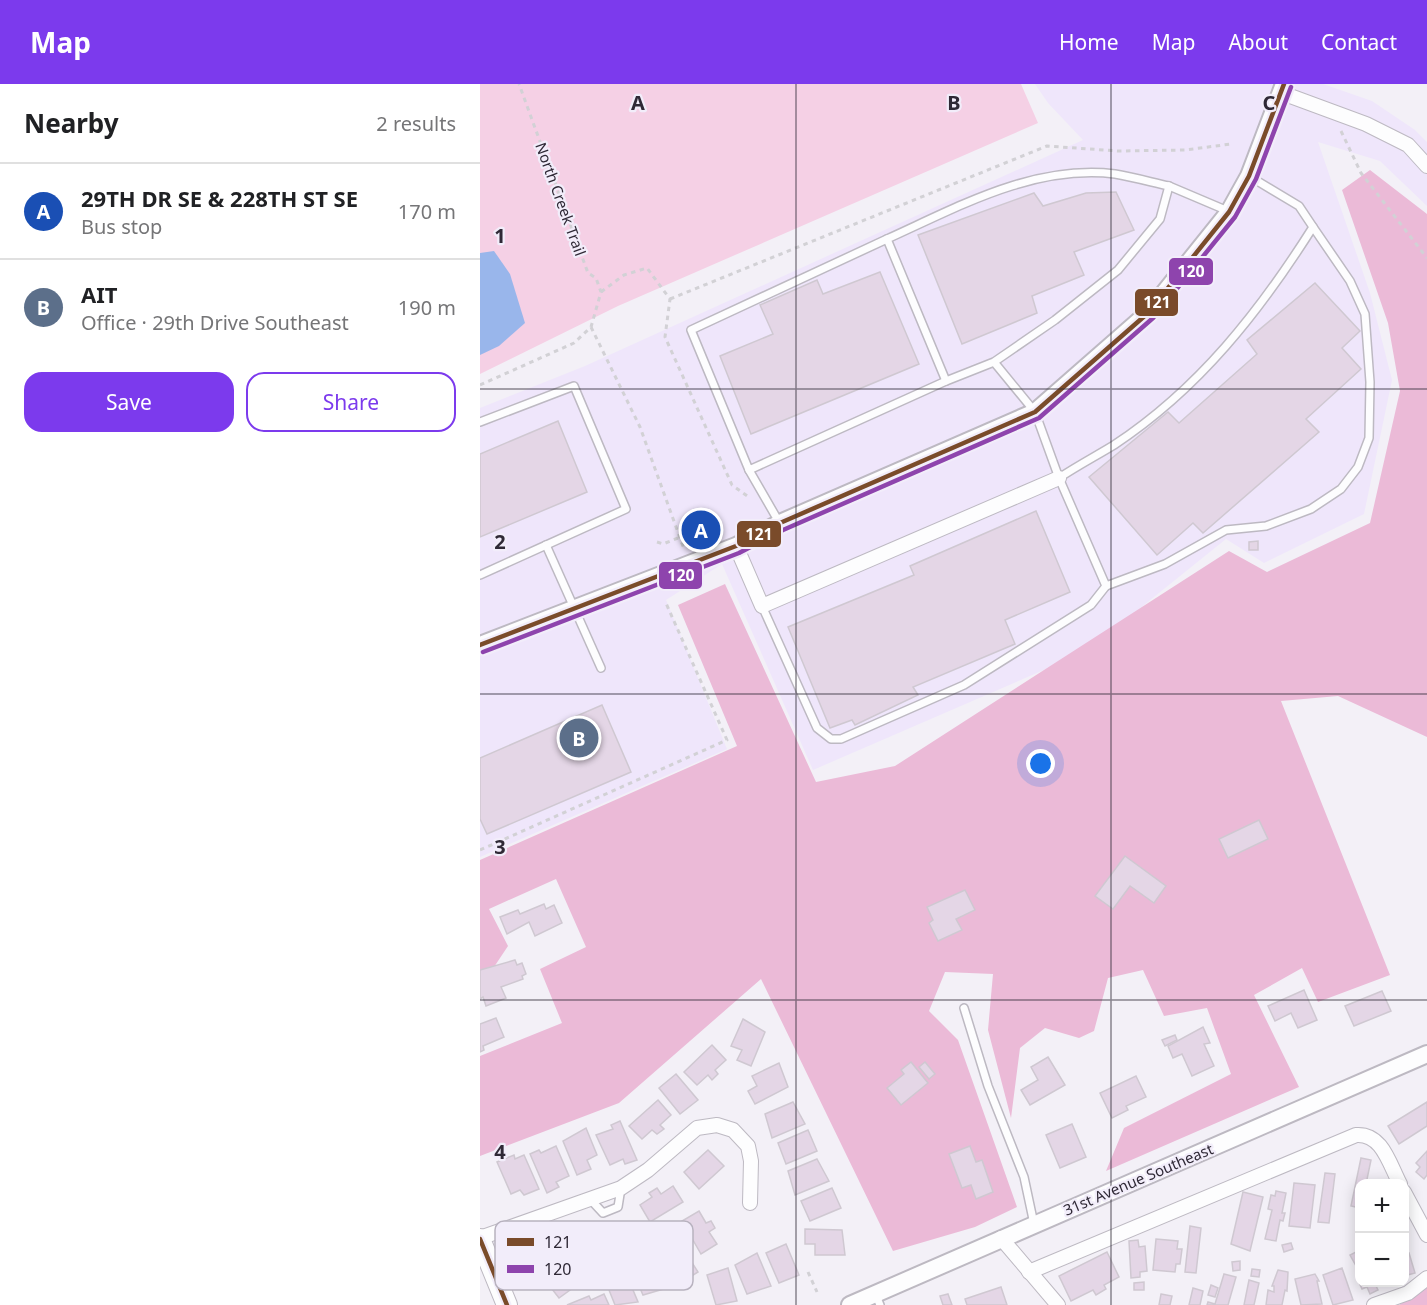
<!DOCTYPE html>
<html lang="en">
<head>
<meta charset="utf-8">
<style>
	:root { --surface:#fff; --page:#f6f6f6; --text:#202124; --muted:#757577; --line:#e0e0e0; --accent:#7c3aed }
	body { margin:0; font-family:"Noto Sans",sans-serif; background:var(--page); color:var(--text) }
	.controls { position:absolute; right:18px; bottom:18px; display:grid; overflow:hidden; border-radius:12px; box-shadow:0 3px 15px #0003 }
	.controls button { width:54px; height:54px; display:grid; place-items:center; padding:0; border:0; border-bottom:2px solid var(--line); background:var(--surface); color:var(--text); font:30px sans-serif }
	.you { position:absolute; left:561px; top:680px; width:21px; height:21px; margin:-15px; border:4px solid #fff; border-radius:50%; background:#1a73e8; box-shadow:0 0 0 9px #1a73e833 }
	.badge { display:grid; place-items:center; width:39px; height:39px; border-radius:50%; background:var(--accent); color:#fff; font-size:20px; font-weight:700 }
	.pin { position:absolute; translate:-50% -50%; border:3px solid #fff; box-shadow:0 2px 6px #0006 }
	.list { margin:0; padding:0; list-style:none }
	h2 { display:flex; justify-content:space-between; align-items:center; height:78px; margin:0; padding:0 24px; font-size:26px }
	h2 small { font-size:20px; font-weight:400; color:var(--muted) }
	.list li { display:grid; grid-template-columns:39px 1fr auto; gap:18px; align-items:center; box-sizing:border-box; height:96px; padding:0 24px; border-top:2px solid var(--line) }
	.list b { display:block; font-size:22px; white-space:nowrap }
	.list p { margin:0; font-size:20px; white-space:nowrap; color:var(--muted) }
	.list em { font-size:20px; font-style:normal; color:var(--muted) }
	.actions { display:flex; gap:12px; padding:18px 24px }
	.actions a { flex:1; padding:14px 0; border:2px solid var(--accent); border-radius:18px; text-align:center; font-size:21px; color:var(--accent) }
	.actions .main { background:var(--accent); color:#fff }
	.map { position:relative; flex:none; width:947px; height:1221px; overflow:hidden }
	header { display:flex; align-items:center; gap:36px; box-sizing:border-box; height:84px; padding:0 30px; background:var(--accent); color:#fff }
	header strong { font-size:28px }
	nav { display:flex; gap:33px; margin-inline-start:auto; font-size:21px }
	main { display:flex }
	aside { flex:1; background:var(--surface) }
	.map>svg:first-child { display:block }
	.built { fill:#efe6fb }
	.green { fill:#f5d0e5 }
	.forest { fill:#ebbad7 }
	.water { fill:#99b6eb }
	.building { fill:#e4d6e6; stroke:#cfc8d1; stroke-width:1.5 }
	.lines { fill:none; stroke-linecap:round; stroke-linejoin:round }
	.service-casing { stroke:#bdb9c2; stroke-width:10 }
	.minor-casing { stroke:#bdb9c2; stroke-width:16 }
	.tertiary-casing { stroke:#bdb9c2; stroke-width:20 }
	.secondary-casing { stroke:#bdb9c2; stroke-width:22 }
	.path { stroke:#d2d1d5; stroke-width:3; stroke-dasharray:4.5 4.5; stroke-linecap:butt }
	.service { stroke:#fdfdfe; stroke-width:7 }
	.minor { stroke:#fdfdfe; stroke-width:14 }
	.tertiary { stroke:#fdfdfe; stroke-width:16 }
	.secondary { stroke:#fdfdfe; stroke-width:20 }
	.bus-1-casing { stroke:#f2edfa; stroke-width:9 }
	.bus-2-casing { stroke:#f2edfa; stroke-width:9 }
	.bus-1 { stroke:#7a4b2a; stroke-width:4.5 }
	.bus-2 { stroke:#8e44ad; stroke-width:4.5 }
	.grid { fill:none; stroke:#2f2936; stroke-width:1.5; stroke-opacity:0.55 }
	.labels { text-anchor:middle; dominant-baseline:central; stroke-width:4.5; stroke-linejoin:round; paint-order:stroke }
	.street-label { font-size:15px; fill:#2f2936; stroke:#f2edfa }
	.key { fill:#f2edfa; stroke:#b8b2bf; stroke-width:1.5 }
	.key-label { font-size:16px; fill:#2f2936 }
	.grid-label { font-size:20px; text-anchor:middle; font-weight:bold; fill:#2f2936; stroke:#f2edfa; stroke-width:4.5; stroke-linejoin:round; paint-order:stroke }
	.line-badge { stroke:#f2edfa; stroke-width:2 }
	.badge-label { font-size:16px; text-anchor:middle; font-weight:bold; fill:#fff }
</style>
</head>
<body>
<header>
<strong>Map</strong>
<nav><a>Home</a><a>Map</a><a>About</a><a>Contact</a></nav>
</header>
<main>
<aside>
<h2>Nearby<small>2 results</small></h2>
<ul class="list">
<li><span class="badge" style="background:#1a4fb4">A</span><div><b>29TH DR SE &amp; 228TH ST SE</b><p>Bus stop</p></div><em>170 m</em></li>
<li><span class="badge" style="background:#5c6f8a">B</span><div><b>AIT</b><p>Office · 29th Drive Southeast</p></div><em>190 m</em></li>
</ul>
<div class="actions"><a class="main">Save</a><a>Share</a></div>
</aside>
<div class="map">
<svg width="947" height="1221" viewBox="0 0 947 1221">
	<rect width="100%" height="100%" fill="#f3f0f7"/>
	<polygon class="built" points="555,0 843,0 892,17 935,46 947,58 947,122 900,77 838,58 890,209 912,296 884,430 784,479 746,455 633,546 566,585 333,686 242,480 186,516 247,665 0,773 0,324 105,282 603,56 568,19"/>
	<polygon class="green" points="0,0 541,0 558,39 138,222 0,290"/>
	<g class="forest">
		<polygon points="890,86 947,130 947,653 858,612 801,617 910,891 838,918 822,884 774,911 819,1003 626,1087 644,1044 751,990 727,924 684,932 663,886 628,894 614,947 599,954 565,944 540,964 531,1034 508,946 513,890 465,888 449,927 478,956 537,1123 495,1143 413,1167 281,895 139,1019 0,1072 0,972 82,939 60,885 106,863 76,795 9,825 28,862 0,904 0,776 257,662 198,521 245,500 336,698 415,682 749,467 787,488 890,439 920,307 908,239 862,106"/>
		<polygon points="947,1203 947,1221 919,1221"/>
	</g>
	<polygon class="water" points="14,167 30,190 45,239 19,262 0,271 0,169"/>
	<g class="building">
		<polygon points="636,108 654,146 594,168 604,191 552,212 557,229 482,260 438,151 554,109 563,122 606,109"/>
		<polygon points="400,188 439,280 271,350 240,272 293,250 280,221 337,196 343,210"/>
		<polygon points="835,199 880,247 862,264 881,285 826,335 839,348 723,449 713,439 677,471 609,393 688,328 699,339 777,270 767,256"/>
		<polygon points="78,337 107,408 0,453 0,370"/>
		<polygon points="556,427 590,508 525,536 535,560 433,603 438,611 375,641 372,636 350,644 308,543 434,491 430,482"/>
		<polygon points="778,457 778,466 769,466 769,458"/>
		<polygon points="122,621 151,688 7,750 0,735 0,674"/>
		<polygon points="779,736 788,755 748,774 739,755"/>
		<polygon points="645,772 686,802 674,819 650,802 633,825 615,812"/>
		<polygon points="485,806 495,826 476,835 482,846 458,857 449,839 453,836 447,823"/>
		<polygon points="64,820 66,825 74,821 82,839 55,852 49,838 27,850 20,833 38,826 40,830"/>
		<polygon points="35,876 37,881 42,879 46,890 42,892 43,895 21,903 26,914 6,922 3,913 0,915 0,886"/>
		<polygon points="824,906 837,936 818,944 811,929 795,937 788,922"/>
		<polygon points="902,907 911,927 874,942 865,922"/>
		<polygon points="16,934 24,953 3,962 4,966 0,968 0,940"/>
		<polygon points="263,935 285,948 271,982 257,976 262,966 251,962"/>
		<polygon points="723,943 730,959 724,960 734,982 712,992 702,970 693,974 688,962"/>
		<polygon points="695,951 697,956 685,962 682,956"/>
		<polygon points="232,961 246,976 235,986 238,990 232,996 228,991 217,1001 204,988"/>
		<polygon points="568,973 585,1001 550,1021 541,1006 558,996 551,983"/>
		<polygon points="431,978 448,999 421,1021 407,1004 424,990 421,986"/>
		<polygon points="445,978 455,990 449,995 439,983"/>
		<polygon points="299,979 308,1003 275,1020 268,1007 277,1002 272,992"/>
		<polygon points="196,990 218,1016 200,1030 179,1004"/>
		<polygon points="656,992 666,1013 646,1022 648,1026 632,1034 620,1009"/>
		<polygon points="178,1016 191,1031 180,1041 184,1045 177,1050 172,1046 162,1055 149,1042"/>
		<polygon points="313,1018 325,1040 292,1054 285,1030"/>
		<polygon points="947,1018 947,1042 919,1060 908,1042"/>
		<polygon points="140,1037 157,1076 145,1080 143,1075 130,1081 116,1051 133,1045 131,1041"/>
		<polygon points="592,1040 606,1073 580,1084 566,1051"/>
		<polygon points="106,1044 117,1071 107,1076 111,1085 97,1091 83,1057"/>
		<polygon points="328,1046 337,1067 306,1080 298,1059"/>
		<polygon points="76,1062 89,1092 76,1098 79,1103 67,1109 50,1070 59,1066 61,1069"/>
		<polygon points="490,1062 496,1078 502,1076 513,1108 496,1115 491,1101 482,1104 469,1070"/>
		<polygon points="228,1066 244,1082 219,1105 204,1088"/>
		<polygon points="947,1067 947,1091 944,1095 936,1088 940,1083 936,1079"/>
		<polygon points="34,1071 35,1075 44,1071 59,1105 44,1111 40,1106 31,1110 17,1078"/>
		<polygon points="881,1074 891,1076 886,1100 880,1100 880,1124 871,1122"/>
		<polygon points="337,1075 349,1097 315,1111 308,1087"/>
		<polygon points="845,1089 855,1090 849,1139 838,1138"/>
		<polygon points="814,1099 835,1101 830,1144 809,1142"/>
		<polygon points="193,1102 203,1118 170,1138 160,1121 172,1113 169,1109 177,1104 181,1110"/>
		<polygon points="352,1104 361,1124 330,1137 321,1117"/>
		<polygon points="796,1107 806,1109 802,1129 805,1129 803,1137 800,1136 796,1157 785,1155 792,1126 788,1125 791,1111 795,1112"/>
		<polygon points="763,1108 783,1113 770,1167 751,1160"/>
		<polygon points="219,1127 226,1139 231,1137 235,1144 229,1148 237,1160 221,1170 202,1137"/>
		<polygon points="710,1142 721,1144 716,1189 705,1188"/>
		<polygon points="325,1145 362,1146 365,1171 335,1171 335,1160 325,1160"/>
		<polygon points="676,1155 698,1157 697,1165 702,1165 700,1180 696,1180 695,1188 673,1186"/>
		<polygon points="658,1156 659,1163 665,1162 667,1187 660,1188 660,1193 651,1194 649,1157"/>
		<polygon points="811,1159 813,1165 804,1168 802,1161"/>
		<polygon points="200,1160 218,1188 199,1200 181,1171"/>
		<polygon points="306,1160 319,1191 299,1199 286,1169"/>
		<polygon points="878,1167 880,1170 880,1189 870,1171"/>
		<polygon points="627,1168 639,1193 624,1201 626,1205 616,1211 613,1206 591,1217 579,1192"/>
		<polygon points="277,1169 291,1202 267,1210 255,1181"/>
		<polygon points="929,1169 935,1189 924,1192 924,1171"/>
		<polygon points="172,1170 187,1204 163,1211 151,1183"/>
		<polygon points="94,1172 108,1193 79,1214 65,1196"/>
		<polygon points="760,1177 760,1186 753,1187 752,1178"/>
		<polygon points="248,1184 257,1217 236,1221 227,1191"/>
		<polygon points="862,1184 873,1216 853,1221 843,1191"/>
		<polygon points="772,1185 780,1186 779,1193 771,1192"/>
		<polygon points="798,1186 808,1188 807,1207 805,1206 802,1221 786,1221 788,1206 794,1208 794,1202 792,1202"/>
		<polygon points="145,1187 158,1218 135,1221 125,1196"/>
		<polygon points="744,1190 756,1193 748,1221 727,1221 728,1218 735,1220"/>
		<polygon points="835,1190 839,1197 837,1197 842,1220 821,1221 815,1195"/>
		<polygon points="880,1192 880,1198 894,1198 898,1206 890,1210 887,1203 882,1205 877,1194"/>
		<polygon points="769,1196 779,1199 774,1221 764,1221"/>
		<polygon points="664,1198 664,1206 654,1206 654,1199"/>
		<polygon points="731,1201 738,1204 735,1213 728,1211"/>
		<polygon points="521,1203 527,1221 487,1221 485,1215"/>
		<polygon points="713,1204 723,1207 720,1221 709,1221"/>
		<polygon points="124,1210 129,1221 87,1221 109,1212 111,1216"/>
		<polygon points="468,1210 472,1221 463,1221 460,1212"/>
		<polygon points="681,1210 692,1212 690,1221 679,1221"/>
	</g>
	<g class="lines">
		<defs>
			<g id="service">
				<polyline points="689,102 748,127"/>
				<polyline points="407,155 211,246 269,386 466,297"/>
				<path d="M514 278 466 297 407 155C478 123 554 80 635 90 653 93 671 98 689 102L680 135 638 186 575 236 514 278 555 328 579 394C597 382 616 372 634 361 719 305 780 227 833 143L819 122 769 92"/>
				<polyline points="0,338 94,302 146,425 0,491"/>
				<polyline points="269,386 299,438"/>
				<polyline points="66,461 121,584"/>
				<polyline points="626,502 685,480 746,446 786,442 831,425 861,405 878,383 889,354 890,298 885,230 870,197 833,143"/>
				<polyline points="282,522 337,644 351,655 361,655 484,601 611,521 626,502 579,394"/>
				<polyline points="484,924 508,1002 544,1093 554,1140"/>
				<polyline points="110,1115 123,1129 138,1123 141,1104"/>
				<polyline points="395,1209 400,1221"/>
			</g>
			<g id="minor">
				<polyline points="802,9 886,40 928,61 947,82"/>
				<polyline points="256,462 282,522 579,394"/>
				<polyline points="924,1108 947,1151"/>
				<polyline points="0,1154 141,1104 168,1086 217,1044 237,1041 253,1046 268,1062 271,1077 270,1119"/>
				<polyline points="521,1154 578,1221"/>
				<path d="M549 1188 876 1051C902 1049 909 1079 920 1100"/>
				<polyline points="894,1221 928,1209 947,1194"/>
			</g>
			<g id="tertiary">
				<polyline points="0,561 256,462 300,439 555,328 668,229 749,128 769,92 804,0"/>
				<polyline points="370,1221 947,970"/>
			</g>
			<polyline id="secondary" points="0,1155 27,1221"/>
		</defs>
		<use href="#service" class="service-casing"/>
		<use href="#minor" class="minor-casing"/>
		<use href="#tertiary" class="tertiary-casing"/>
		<use href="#secondary" class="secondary-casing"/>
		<g class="path">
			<polyline points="861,47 881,89 947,174"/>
			<polyline points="121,208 144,191 167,184 190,215 185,253 252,401 270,414"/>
			<polyline points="190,215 567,62 638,67 705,66 751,60"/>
			<polyline points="111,243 160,343 204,465"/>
			<polyline points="0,301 94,259 111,243 121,208 116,194 108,189 39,0"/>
			<polyline points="177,458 183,460 213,448"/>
			<polyline points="0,766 247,656 185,517"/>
			<polyline points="328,1188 337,1208"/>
		</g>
		<use href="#service" class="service"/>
		<use href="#minor" class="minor"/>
		<use href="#tertiary" class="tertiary"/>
		<use href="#secondary" class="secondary"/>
		<defs>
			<g id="bus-1">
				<polyline points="0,561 256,462 300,439 555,328 668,229 749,128 769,92 804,0"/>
				<polyline points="0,1155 27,1221"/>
			</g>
			<polyline id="bus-2" points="3,568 259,469 303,446 559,334 673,234 755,133 776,95 811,3"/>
		</defs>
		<use href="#bus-1" class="bus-1-casing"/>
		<use href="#bus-2" class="bus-2-casing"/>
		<use href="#bus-1" class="bus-1"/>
		<use href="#bus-2" class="bus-2"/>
	</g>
	<path class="grid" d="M316 0V1221M631 0V1221M0 305H947M0 610H947M0 916H947"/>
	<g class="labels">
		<g class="street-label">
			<text transform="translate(81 115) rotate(70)">North Creek Trail</text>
			<text transform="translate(658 1095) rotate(-23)">31st Avenue Southeast</text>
		</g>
	</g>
	<rect x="15" y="1137" width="198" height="69" rx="9" class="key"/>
	<rect x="27" y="1154" width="27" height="8" fill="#7a4b2a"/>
	<rect x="27" y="1181" width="27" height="8" fill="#8e44ad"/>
	<g class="key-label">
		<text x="64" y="1164">121</text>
		<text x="64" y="1191">120</text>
	</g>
	<g class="grid-label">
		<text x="158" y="26">A</text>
		<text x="474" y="26">B</text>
		<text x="789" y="26">C</text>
		<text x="20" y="159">1</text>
		<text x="20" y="465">2</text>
		<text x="20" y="770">3</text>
		<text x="20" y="1075">4</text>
	</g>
	<g class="line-badge">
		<rect x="688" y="173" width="46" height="29" rx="6" fill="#8e44ad"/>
		<rect x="654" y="204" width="45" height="29" rx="6" fill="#7a4b2a"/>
		<rect x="256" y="436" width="46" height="28" rx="6" fill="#7a4b2a"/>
		<rect x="178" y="477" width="45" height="29" rx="6" fill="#8e44ad"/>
	</g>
	<g class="badge-label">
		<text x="711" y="193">120</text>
		<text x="677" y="224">121</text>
		<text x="279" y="456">121</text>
		<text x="201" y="497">120</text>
	</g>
</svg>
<div class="controls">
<button>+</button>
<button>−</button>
</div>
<div class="you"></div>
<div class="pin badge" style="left:221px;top:446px;background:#1a4fb4">A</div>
<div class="pin badge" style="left:99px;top:654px;background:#5c6f8a">B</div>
</div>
</main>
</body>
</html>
